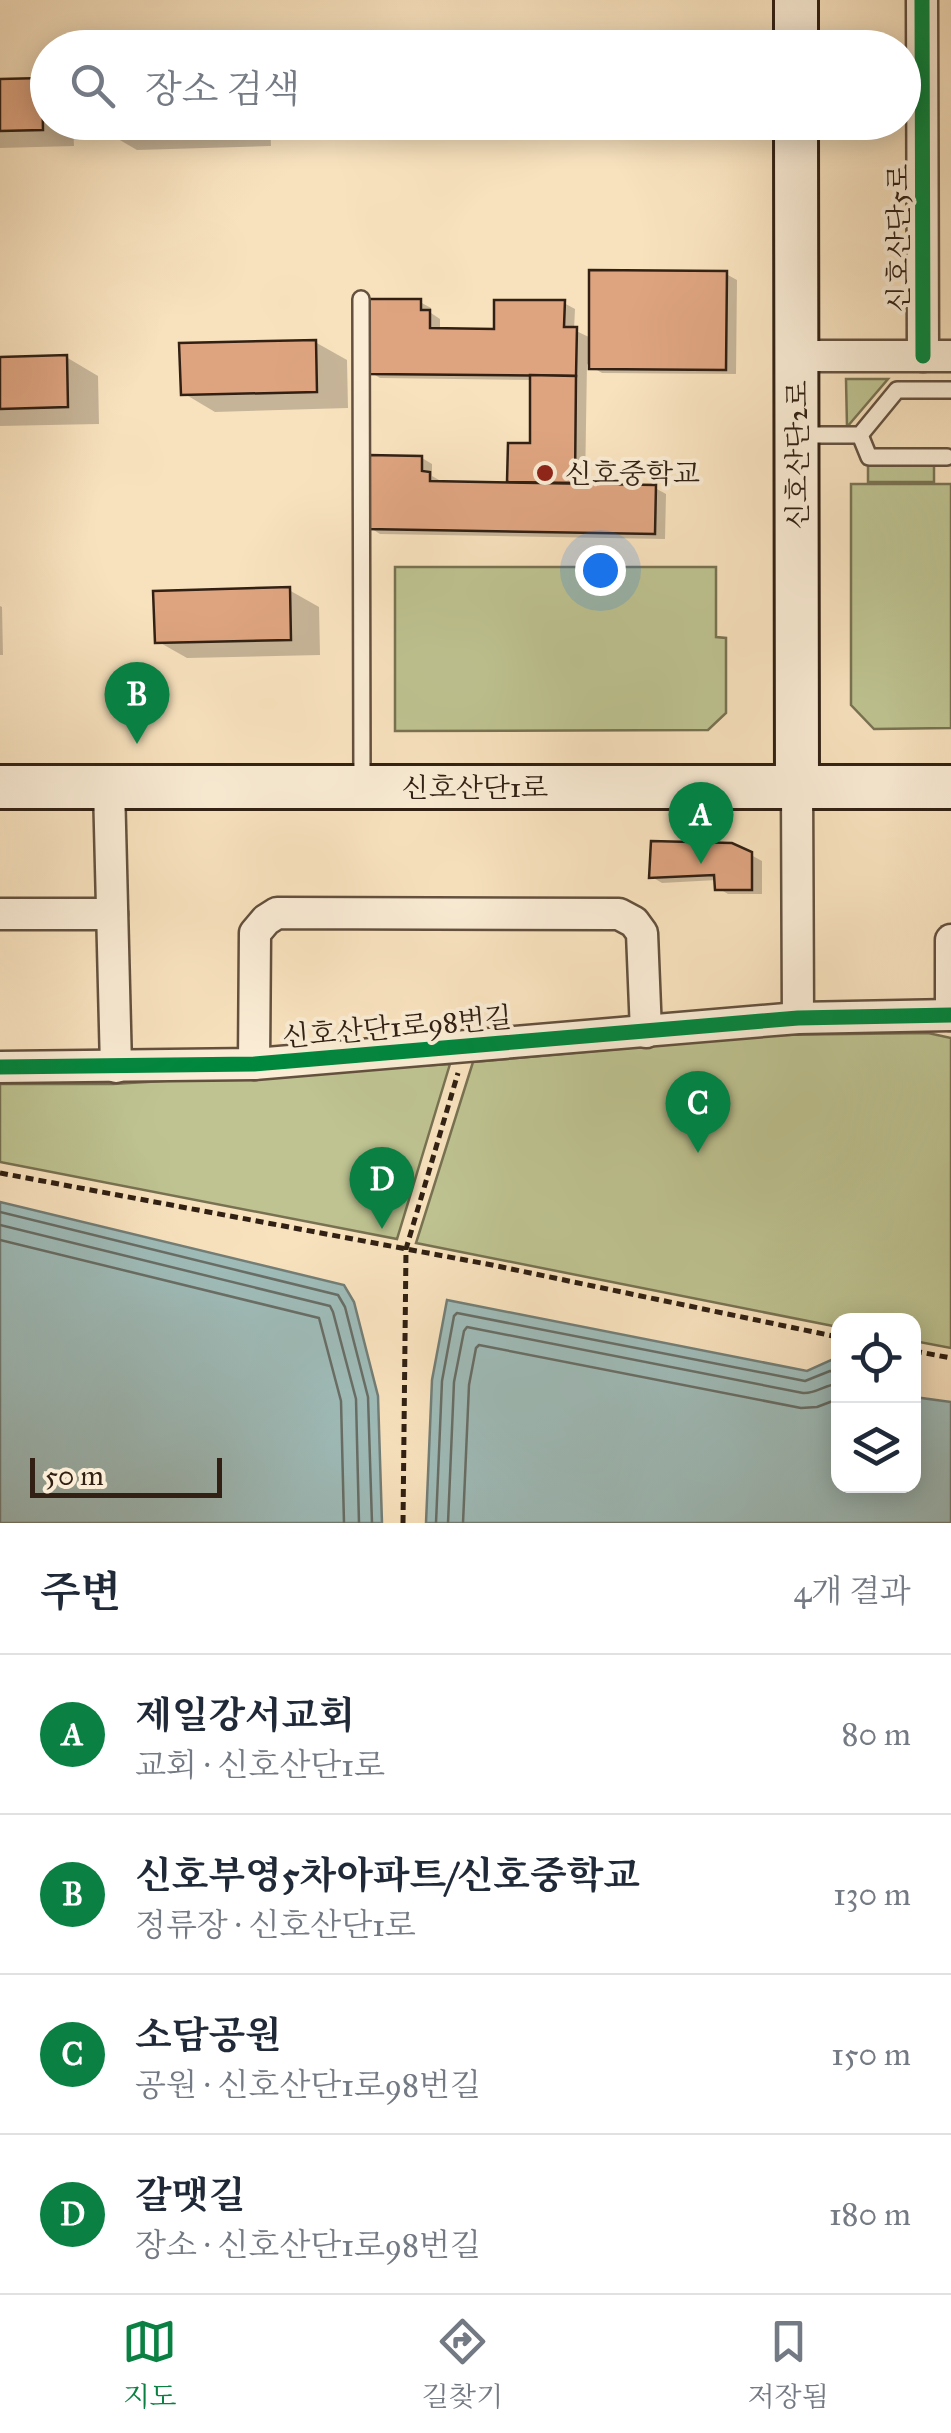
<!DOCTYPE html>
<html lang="ko">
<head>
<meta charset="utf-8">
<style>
	:root { --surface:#fff; --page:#f6f6f7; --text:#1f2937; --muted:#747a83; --line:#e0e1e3; --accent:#0b8043 }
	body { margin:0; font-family:"IM FELL Great Primer","Noto Serif KR",serif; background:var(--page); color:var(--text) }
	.controls { position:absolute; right:30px; bottom:30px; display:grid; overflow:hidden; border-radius:20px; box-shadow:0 5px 25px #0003 }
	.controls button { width:90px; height:90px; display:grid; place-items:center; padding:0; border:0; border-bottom:2px solid var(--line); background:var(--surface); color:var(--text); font:50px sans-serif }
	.scale { position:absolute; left:30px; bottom:25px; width:192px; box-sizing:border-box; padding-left:10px; border:5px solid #312013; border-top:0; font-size:28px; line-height:35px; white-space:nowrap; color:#312013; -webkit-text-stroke:8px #faecd5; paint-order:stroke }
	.you { position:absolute; left:600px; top:570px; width:35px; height:35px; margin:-25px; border:8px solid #fff; border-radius:50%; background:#1a73e8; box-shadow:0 0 0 15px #1a73e833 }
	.badge { display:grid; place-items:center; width:65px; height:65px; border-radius:50%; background:var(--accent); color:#fff; font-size:32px; font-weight:700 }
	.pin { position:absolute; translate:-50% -82px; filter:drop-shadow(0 2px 5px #0008) }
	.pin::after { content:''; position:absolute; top:52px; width:35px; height:30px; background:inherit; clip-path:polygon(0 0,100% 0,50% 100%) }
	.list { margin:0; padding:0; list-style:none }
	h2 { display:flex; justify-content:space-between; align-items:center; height:130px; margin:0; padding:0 40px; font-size:42px }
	h2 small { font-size:32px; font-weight:400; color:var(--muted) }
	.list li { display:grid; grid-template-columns:65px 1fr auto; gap:30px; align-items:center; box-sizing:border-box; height:160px; padding:0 40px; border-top:2px solid var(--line) }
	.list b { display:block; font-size:38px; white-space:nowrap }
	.list p { margin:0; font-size:32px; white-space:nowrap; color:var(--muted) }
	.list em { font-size:32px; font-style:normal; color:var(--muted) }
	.icon { flex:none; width:55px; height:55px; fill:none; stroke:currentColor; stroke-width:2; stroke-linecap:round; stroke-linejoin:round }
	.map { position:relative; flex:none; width:951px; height:1523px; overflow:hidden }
	.search { position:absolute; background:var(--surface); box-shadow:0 5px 25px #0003; left:30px; right:30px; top:30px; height:110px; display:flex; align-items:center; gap:25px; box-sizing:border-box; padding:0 35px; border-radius:55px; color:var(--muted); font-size:38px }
	.sheet { height:770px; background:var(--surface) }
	nav { display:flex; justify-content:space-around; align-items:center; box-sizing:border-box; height:140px; border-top:2px solid var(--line); background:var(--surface); font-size:28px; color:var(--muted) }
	nav a { display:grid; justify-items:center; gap:5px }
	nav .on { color:var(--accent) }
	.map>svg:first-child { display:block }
	.green { fill:#bec391; stroke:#787252; stroke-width:2.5 }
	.water { fill:#9fbcb9; stroke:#737e77; stroke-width:2.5 }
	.shadow { fill:#0003 }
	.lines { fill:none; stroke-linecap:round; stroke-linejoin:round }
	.shore { stroke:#686e66; stroke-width:2.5 }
	.building { fill:#dea480; stroke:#312013; stroke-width:2.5 }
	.service-casing { stroke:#63503e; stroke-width:20 }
	.minor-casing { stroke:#63503e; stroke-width:35 }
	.secondary-casing { stroke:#312013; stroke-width:48 }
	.path { stroke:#312013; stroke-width:5; stroke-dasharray:8 5; stroke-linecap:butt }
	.service { stroke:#faecd5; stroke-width:15 }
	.minor { stroke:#faecd5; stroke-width:30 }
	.secondary { stroke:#faecd5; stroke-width:42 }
	.cycleway-casing { stroke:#faecd5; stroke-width:21 }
	.cycleway { stroke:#00873e; stroke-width:15 }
	.poi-dot { fill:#8f2418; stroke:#faecd5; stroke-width:4 }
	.labels { text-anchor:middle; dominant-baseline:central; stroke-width:8; stroke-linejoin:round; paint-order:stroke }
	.street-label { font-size:28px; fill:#312013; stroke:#faecd5 }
	.poi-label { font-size:28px; fill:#312013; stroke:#faecd5; text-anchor:start }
</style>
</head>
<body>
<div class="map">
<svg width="951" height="1523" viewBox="0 0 951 1523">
	<rect width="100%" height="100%" fill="#f8e2be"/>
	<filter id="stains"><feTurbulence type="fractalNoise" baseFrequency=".002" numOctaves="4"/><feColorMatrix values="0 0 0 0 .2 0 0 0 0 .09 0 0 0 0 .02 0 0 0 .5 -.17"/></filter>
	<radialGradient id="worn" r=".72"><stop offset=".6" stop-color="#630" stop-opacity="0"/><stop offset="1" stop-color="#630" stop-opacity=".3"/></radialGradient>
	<g class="green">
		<polygon points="846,379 888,379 847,427"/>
		<rect x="868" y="464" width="66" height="18"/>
		<polygon points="851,484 951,484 951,728 874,729 851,705"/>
		<polygon points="395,567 716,567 716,637 726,638 726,713 708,730 395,731"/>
		<polygon points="928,1033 951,1038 951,1348 914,1341 914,1320 838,1320 838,1327 416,1243 473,1062 774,1035"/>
		<polygon points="450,1064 397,1239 0,1162 0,1084 113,1084"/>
	</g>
	<g class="water">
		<polygon points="0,1202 344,1285 354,1302 378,1396 382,1523 0,1523"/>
		<polygon points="447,1300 807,1371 831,1360 838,1363 838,1486 914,1486 914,1397 951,1402 951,1523 426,1523 432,1380"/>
	</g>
	<g class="shadow">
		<polygon points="41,80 48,84 48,122 73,122 74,146 0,148 0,81"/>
		<polygon points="105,122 270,122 271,146 137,150 106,132"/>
		<polygon points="726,274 737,280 736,374 602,373 587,364 585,486 655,488 666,494 665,539 380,534 369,527 422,458 432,464 432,476 439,480 439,484 510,485 511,446 532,445 532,380 380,378 370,372 420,302 431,308 431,313 440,319 440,331 496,331 564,303 575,309 574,330 591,338"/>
		<polygon points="315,342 347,360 348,408 215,412 183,393"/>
		<polygon points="66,357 98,376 99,424 0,426 0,359"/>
		<polygon points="289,590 319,607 320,655 187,658 157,641"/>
		<polygon points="0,606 2,607 3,655 0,655"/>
		<polygon points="751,855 762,861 762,894 728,894 718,888 717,880 662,883 652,877"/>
	</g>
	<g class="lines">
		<g class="shore">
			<polyline points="0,1212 338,1295 345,1307 368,1397 372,1523"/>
			<polyline points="0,1225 330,1306 333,1312 356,1399 359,1523"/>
			<polyline points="0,1240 319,1318 341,1401 344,1523"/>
			<polyline points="436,1523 442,1381 454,1316 457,1313 805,1381 830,1371 838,1372"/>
			<path d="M448 1523 454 1382 464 1331 467 1327 803 1393C816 1394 826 1384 838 1384"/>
			<polyline points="463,1523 469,1385 476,1348 479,1345 801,1408 817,1407 838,1399"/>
		</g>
	</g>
	<g class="building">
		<polygon points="689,39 689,48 553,48 553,43"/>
		<polygon points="42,78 43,130 0,131 0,79"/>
		<polygon points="103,122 240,122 240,130 103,133"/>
		<polygon points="589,270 727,271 726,370 589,369"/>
		<polygon points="368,299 421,299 421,310 430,310 430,328 494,329 494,300 565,300 564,327 577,327 576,376 367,374"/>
		<polygon points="316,340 317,392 181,395 179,343"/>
		<polygon points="67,355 68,407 0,409 0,357"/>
		<polygon points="530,375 576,376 575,483 507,482 508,443 530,443"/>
		<polygon points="368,455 422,456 422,471 430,472 430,481 656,485 655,534 366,529"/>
		<polygon points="290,587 291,640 155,643 153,591"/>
		<polygon points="651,841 732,843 752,852 752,890 715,890 714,875 649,878"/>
	</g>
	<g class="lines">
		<defs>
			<g id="service">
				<polyline points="361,299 362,783"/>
				<polyline points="801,435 860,435 897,390 951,390"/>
				<polyline points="860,435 869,457 947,457"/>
			</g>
			<g id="minor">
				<polyline points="922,0 923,356"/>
				<polyline points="797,356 951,356"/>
				<polyline points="109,787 116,1067"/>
				<polyline points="797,787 798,1018"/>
				<polyline points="0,914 112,914"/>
				<polyline points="951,1015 951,940"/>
				<polyline points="254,1064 255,933 266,920 277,913 619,914 634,922 642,933 646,1032"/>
				<polyline points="0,1067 254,1064 798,1018 951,1015"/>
			</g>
			<g id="secondary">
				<polyline points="796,0 796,48"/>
				<polyline points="796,122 797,787"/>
				<polyline points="0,787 951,787"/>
			</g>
		</defs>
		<use href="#service" class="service-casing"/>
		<use href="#minor" class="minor-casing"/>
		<use href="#secondary" class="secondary-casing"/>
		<g class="path">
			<polyline points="0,1173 492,1265 838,1337"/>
			<polyline points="914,1351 951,1358"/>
			<polyline points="403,1523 406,1249 458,1073"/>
		</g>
		<use href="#service" class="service"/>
		<use href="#minor" class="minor"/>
		<use href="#secondary" class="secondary"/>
		<defs>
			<g id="cycleway">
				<polyline points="922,0 923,356"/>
				<polyline points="0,1067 254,1064 798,1018 951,1015"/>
			</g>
		</defs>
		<use href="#cycleway" class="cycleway-casing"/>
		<use href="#cycleway" class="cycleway"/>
	</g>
	<circle class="poi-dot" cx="545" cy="473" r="10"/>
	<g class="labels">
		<g class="street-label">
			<text transform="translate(898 238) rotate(-90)">신호산단5로</text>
			<text transform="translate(797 455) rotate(-90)">신호산단2로</text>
			<text x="475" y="787">신호산단1로</text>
			<text transform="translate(397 1027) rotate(-5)">신호산단1로98번길</text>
		</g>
		<g class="poi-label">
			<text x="565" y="473">신호중학교</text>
		</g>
	</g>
	<rect width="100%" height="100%" filter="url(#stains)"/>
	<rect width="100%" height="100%" fill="url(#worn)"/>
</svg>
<div class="controls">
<button><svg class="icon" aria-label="locate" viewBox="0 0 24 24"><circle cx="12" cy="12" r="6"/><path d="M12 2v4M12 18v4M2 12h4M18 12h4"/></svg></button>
<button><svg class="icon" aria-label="layers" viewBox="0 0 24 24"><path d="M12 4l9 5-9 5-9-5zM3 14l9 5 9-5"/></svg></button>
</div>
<div class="scale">50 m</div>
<div class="you"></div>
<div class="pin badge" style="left:701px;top:864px">A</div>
<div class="pin badge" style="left:137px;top:744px">B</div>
<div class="pin badge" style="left:698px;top:1153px">C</div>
<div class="pin badge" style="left:382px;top:1229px">D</div>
<div class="search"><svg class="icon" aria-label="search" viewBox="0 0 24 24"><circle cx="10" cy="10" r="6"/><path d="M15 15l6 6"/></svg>장소 검색</div>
</div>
<section class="sheet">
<h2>주변<small>4개 결과</small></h2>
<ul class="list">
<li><span class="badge">A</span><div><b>제일강서교회</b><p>교회 · 신호산단1로</p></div><em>80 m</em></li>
<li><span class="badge">B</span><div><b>신호부영5차아파트/신호중학교</b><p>정류장 · 신호산단1로</p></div><em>130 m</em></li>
<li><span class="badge">C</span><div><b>소담공원</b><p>공원 · 신호산단1로98번길</p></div><em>150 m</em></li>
<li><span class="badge">D</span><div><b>갈맷길</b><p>장소 · 신호산단1로98번길</p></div><em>180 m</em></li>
</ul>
</section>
<nav>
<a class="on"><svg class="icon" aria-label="map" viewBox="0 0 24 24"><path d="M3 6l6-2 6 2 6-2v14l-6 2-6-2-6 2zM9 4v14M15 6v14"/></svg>지도</a>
<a><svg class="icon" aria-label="directions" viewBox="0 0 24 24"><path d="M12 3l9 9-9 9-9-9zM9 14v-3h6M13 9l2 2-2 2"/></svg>길찾기</a>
<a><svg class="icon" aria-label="saved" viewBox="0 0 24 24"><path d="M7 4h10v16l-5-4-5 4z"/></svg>저장됨</a>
</nav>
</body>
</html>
